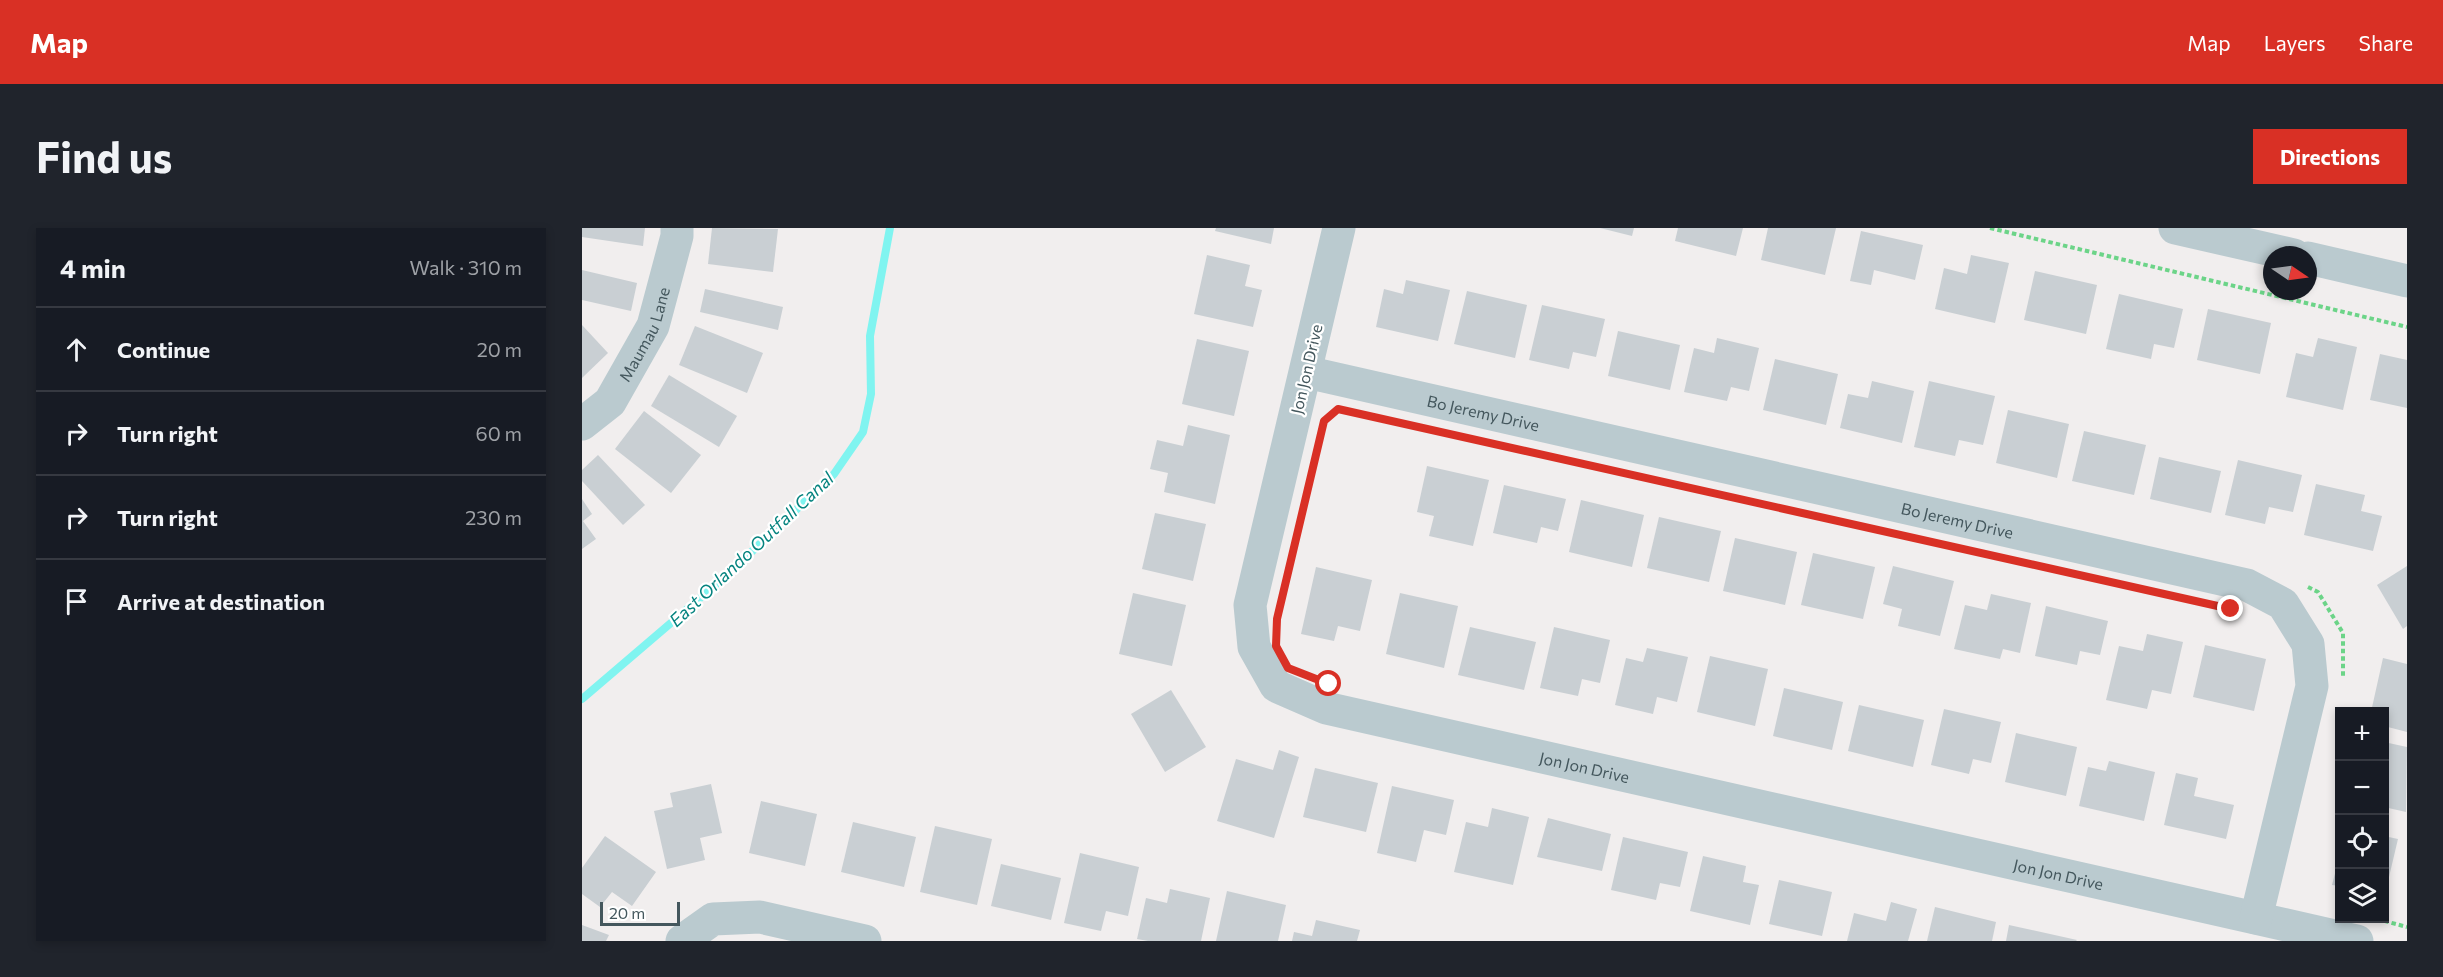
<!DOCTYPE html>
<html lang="en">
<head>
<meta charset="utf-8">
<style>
	:root { --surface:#171b24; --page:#20242c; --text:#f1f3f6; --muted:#9ea1a6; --line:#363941; --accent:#d93025 }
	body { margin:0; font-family:Commissioner,sans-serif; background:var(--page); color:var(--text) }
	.controls { position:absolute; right:18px; bottom:18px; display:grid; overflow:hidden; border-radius:0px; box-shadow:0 3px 9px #0003 }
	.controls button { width:54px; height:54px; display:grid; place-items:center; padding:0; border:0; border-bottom:2px solid var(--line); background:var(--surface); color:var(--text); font:30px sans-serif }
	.compass { position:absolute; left:1681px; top:18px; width:54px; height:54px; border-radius:50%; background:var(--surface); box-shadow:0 3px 9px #0003; rotate:103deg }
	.scale { position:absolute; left:18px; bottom:15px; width:80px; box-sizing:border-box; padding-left:6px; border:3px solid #44575d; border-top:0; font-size:16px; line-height:21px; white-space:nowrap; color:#44575d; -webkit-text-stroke:4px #fff; paint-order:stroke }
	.stop { position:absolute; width:18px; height:18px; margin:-14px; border:4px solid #d93025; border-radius:50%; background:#fff }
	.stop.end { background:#d93025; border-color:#fff; box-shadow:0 2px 6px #0008 }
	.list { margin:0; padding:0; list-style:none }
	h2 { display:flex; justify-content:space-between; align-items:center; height:78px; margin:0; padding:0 24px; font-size:26px }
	h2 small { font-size:20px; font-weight:400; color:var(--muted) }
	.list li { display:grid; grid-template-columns:39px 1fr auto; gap:18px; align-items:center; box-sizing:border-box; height:84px; padding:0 24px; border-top:2px solid var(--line) }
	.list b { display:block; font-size:22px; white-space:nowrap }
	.list em { font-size:20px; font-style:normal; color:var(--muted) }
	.icon { flex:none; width:33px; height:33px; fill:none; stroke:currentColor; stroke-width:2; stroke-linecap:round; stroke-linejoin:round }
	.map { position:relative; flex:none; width:1825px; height:713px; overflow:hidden; border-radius:0px }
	header { display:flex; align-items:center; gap:36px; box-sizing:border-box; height:84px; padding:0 30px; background:var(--accent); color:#fff }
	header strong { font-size:28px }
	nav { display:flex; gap:33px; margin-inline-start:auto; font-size:21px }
	.intro { display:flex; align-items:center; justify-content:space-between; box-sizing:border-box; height:144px; padding:0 36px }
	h1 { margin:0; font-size:42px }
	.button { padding:15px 27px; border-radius:0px; background:var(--accent); color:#fff; font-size:21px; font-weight:700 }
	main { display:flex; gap:36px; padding:0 36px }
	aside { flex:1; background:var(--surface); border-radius:0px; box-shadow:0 3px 9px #0003 }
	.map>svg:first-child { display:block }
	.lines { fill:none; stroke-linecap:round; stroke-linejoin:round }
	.stream { stroke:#80f4f0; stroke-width:8 }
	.building { fill:#c9cfd3 }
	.path { stroke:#6cd488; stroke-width:4; stroke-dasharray:4.5 3; stroke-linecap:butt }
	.minor { stroke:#bacacf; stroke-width:33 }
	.route { stroke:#d93025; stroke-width:8 }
	.labels { text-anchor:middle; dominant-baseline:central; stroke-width:4.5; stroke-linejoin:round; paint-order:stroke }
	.street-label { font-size:16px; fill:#44575d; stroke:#fff }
	.water-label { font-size:18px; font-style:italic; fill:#05837f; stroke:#fff }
</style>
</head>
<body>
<header>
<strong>Map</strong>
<nav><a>Map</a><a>Layers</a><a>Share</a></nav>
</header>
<div class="intro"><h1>Find us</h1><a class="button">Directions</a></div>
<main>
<aside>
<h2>4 min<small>Walk · 310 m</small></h2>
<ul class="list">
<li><svg class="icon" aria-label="ahead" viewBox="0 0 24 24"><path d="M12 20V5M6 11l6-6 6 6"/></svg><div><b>Continue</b></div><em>20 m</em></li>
<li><svg class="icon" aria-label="right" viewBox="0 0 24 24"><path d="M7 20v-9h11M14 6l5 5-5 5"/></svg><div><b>Turn right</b></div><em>60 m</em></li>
<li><svg class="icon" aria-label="right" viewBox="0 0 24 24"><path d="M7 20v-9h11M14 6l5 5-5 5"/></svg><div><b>Turn right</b></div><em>230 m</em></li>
<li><svg class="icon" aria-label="arrive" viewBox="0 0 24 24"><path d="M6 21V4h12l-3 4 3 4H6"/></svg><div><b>Arrive at destination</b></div></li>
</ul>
</aside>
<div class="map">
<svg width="1825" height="713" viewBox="0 0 1825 713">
	<rect width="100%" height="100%" fill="#f1eeee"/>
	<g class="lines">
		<polyline class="stream" points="0,471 145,347 252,246 281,204 289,166 288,108 308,0"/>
	</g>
	<g class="building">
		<polygon points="0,0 63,0 61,18 0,9"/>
		<polygon points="130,0 196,1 191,44 126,36"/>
		<polygon points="634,0 692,0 689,16 633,3"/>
		<polygon points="1018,0 1052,0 1050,8"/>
		<polygon points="1096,0 1161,0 1154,28 1093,13"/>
		<polygon points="1186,0 1254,0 1243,47 1179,32"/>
		<polygon points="1279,3 1341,17 1333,52 1292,42 1289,57 1268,53"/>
		<polygon points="625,27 668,37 663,58 680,62 671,99 612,86"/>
		<polygon points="1389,27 1427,35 1413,95 1353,81 1362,40 1385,46"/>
		<polygon points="0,42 55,55 49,83 0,72"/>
		<polygon points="1453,43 1515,57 1504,106 1442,92"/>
		<polygon points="824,52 868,62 856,113 794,99 802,61 821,66"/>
		<polygon points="123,61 201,79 196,102 118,84"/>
		<polygon points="885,63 945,77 933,130 872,116"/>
		<polygon points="1537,66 1601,81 1592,120 1572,116 1569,131 1524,121"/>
		<polygon points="960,77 1023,91 1014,129 991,124 987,141 947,132"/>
		<polygon points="1626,81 1689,95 1678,146 1615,132"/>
		<polygon points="0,97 26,125 0,150"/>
		<polygon points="113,98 181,125 165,165 97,137"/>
		<polygon points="1036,103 1098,117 1088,162 1026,148"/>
		<polygon points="1135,110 1177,120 1167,163 1149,159 1145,173 1102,164 1112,120 1132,125"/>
		<polygon points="1736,110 1775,119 1761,182 1704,169 1714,125 1731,129"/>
		<polygon points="615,111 667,123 652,188 600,176"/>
		<polygon points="1798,126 1825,132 1825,180 1788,172"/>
		<polygon points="1193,131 1256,146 1244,197 1181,182"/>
		<polygon points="87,147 155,188 137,219 69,178"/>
		<polygon points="1290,153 1332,163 1320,215 1258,200 1266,166 1286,170"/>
		<polygon points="1347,153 1413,168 1401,217 1377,212 1373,228 1332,219"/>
		<polygon points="1426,182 1487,196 1475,250 1414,235"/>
		<polygon points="62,183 119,227 89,265 33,221"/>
		<polygon points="606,197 648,207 633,276 582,264 586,245 568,241 575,212 601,218"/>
		<polygon points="1502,203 1564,217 1552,267 1490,253"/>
		<polygon points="16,227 63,277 41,297 0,253 0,242"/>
		<polygon points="1577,229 1639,243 1629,285 1568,271"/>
		<polygon points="1656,232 1720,247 1711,284 1687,279 1683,296 1643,287"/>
		<polygon points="845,238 907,252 891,318 847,308 852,288 835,284"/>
		<polygon points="1734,256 1783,267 1779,283 1800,288 1791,323 1722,307"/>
		<polygon points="922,257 984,271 976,303 959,299 955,315 911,305"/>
		<polygon points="0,271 10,286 1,293 14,311 0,321"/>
		<polygon points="999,272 1062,287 1050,339 987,324"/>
		<polygon points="573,285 624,296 611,353 560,341"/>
		<polygon points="1077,289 1139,303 1127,354 1065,340"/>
		<polygon points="1153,310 1215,324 1203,377 1141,363"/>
		<polygon points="1231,325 1293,339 1281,391 1219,377"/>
		<polygon points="1311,338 1372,353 1358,408 1316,398 1320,381 1301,376"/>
		<polygon points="1825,338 1825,398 1821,401 1795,357"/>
		<polygon points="734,339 790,352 778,403 756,398 752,413 719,406"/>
		<polygon points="551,365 604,377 590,438 537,426"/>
		<polygon points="818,365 876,378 862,440 804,426"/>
		<polygon points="1409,366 1449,375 1438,425 1421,421 1418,431 1372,421 1383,377 1405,382"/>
		<polygon points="1464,378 1526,393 1518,427 1498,423 1495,437 1453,428"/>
		<polygon points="888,399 954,414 942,462 876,447"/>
		<polygon points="972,399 1028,412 1018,455 1000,451 996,468 958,460"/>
		<polygon points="1565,406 1601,414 1589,466 1570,462 1565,481 1524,472 1537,418 1561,423"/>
		<polygon points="1623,417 1684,431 1672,483 1611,469"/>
		<polygon points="1065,420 1106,429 1095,474 1075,469 1071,486 1033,477 1044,430 1061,434"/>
		<polygon points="1128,428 1186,441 1173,498 1115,484"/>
		<polygon points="1801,430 1825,436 1825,504 1802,498 1802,484 1789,484"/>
		<polygon points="1202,460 1261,474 1250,522 1191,508"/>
		<polygon points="589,462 624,519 583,544 549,486"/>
		<polygon points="1277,477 1342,492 1331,539 1266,523"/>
		<polygon points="1362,481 1419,494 1409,535 1391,531 1387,546 1349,537"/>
		<polygon points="1434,505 1495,519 1484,568 1423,554"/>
		<polygon points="1802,514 1825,519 1824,584 1802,579"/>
		<polygon points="697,522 717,529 692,610 635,593 654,531 691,542"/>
		<polygon points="1527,533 1573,544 1562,593 1497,578 1506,539 1524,543"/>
		<polygon points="733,540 796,555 784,604 721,589"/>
		<polygon points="1594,545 1616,550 1612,568 1652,577 1644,611 1582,597"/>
		<polygon points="129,556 140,605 118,610 123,632 85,641 72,583 91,579 88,565"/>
		<polygon points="810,558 872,572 864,607 842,602 834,634 795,625"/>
		<polygon points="179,573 235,586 223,638 167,625"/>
		<polygon points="910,580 947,589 931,657 872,644 884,594 906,599"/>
		<polygon points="966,590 1029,606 1020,643 955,629"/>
		<polygon points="271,594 334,609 322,659 259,644"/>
		<polygon points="353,598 410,611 395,677 338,664"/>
		<polygon points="23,608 74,644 50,678 30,664 18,679 0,666 0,640"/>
		<polygon points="1802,608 1816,611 1807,649 1802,648"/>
		<polygon points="1041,609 1106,624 1098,659 1078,655 1074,672 1029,662"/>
		<polygon points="498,625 557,639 546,688 524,683 519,703 482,695"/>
		<polygon points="1121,628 1164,638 1161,654 1177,657 1168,697 1108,683"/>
		<polygon points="1757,630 1758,630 1758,658 1750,657"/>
		<polygon points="419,636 479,650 469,692 409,678"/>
		<polygon points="1197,652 1250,664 1240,708 1187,696"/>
		<polygon points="588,661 628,670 619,713 566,713 555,711 564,670 585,675"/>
		<polygon points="645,663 704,677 696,713 634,713"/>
		<polygon points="1309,674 1335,681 1326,713 1265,713 1272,685 1304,693"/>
		<polygon points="1353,679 1414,694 1410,713 1345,713"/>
		<polygon points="734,692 778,702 775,713 710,713 712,704 730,708"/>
		<polygon points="0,697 27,707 24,713 0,713"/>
		<polygon points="1427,697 1495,712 1494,713 1424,713"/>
	</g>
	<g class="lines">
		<g class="path">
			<polyline points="1408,0 1825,99"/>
			<polyline points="1726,359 1736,364 1761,405 1761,450"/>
			<polyline points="1795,691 1825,699"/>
		</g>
		<g class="minor">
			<path id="s1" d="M757 0 668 377 672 419 694 458 744 480 1775 713"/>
			<polyline points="1593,0 1712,27"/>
			<polyline points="1726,30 1825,53"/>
			<path id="s2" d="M724 144 1665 357 1701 376 1726 416 1730 458 1674 690"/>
			<path id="s3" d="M0 196 28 174 71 98 95 8V0"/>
			<polyline points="100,713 131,691 178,689 283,713"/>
		</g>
	</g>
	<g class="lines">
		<polyline class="route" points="747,456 706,440 694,418 695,391 742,193 756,181 1649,381"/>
	</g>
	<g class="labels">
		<g class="street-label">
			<text stroke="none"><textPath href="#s3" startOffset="112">Maumau Lane</textPath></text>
			<text transform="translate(724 141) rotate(-77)">Jon Jon Drive</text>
			<text stroke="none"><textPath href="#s2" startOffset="182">Bo Jeremy Drive</textPath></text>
			<text stroke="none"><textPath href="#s2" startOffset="668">Bo Jeremy Drive</textPath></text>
			<text stroke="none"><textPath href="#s1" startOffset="794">Jon Jon Drive</textPath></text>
			<text stroke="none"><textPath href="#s1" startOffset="1280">Jon Jon Drive</textPath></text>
		</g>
		<g class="water-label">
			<text transform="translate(169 321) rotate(-43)">East Orlando Outfall Canal</text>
		</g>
	</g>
</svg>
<div class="controls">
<button>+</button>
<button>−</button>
<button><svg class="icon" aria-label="locate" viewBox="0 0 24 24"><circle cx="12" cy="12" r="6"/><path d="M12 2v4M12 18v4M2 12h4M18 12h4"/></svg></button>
<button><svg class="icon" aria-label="layers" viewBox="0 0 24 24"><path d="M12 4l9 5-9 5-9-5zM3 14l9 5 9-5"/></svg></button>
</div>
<svg class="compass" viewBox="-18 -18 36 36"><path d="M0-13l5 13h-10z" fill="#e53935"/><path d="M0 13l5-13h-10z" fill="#9ea1a6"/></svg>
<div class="scale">20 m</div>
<div class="stop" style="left:747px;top:456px"></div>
<div class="stop end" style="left:1649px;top:381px"></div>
</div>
</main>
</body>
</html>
